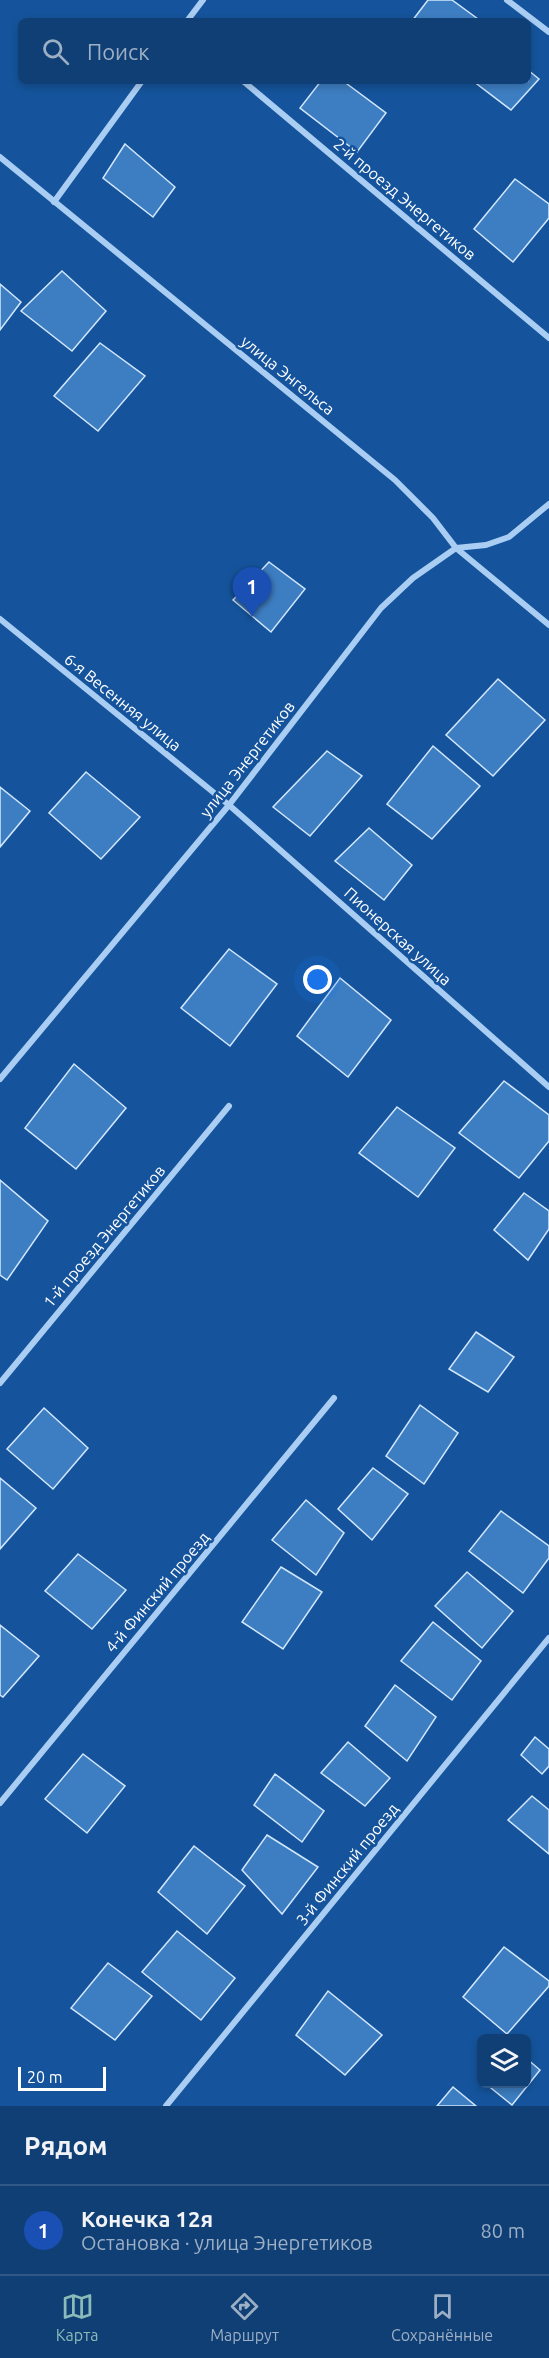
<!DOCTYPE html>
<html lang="ru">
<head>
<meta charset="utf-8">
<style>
	:root { --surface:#103f75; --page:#1e4a7d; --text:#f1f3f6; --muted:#9cafc5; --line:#305887; --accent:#8bbbb9 }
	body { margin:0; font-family:Ubuntu,sans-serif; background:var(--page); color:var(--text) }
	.controls { position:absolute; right:18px; bottom:18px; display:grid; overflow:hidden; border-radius:9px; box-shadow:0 3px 9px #0003 }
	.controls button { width:54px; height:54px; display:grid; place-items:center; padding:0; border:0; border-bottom:2px solid var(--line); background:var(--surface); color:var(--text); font:30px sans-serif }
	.scale { position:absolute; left:18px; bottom:15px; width:88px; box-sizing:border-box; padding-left:6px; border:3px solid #fff; border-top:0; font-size:16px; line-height:21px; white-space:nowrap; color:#fff; -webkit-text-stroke:4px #15549c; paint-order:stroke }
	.you { position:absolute; left:318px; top:980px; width:21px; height:21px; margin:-15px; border:4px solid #fff; border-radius:50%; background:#1a73e8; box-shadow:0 0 0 9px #1a73e833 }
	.badge { display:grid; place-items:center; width:39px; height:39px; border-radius:50%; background:var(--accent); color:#fff; font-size:20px; font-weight:700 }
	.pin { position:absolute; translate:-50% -50px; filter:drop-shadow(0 2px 3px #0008) }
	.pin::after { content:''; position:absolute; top:32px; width:21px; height:18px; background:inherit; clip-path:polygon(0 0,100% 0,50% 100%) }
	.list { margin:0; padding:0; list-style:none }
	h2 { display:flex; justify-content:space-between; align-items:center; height:78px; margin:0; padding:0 24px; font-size:26px }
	h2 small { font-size:20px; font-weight:400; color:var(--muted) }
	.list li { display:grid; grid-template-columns:39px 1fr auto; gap:18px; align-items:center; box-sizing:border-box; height:90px; padding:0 24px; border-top:2px solid var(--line) }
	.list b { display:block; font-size:22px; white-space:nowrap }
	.list p { margin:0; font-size:20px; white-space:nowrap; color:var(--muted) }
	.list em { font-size:20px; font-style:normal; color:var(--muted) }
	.icon { flex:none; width:33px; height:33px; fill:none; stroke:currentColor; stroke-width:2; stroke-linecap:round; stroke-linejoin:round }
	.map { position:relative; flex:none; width:549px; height:2106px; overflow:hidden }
	.search { position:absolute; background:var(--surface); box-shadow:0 3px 9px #0003; left:18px; right:18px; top:18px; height:66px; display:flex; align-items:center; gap:15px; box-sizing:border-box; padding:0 21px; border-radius:9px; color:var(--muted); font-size:22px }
	.sheet { height:168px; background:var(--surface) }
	nav { display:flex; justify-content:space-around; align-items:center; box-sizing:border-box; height:84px; border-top:2px solid var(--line); background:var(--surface); font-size:16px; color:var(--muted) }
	nav a { display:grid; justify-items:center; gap:3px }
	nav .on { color:var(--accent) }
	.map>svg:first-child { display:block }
	.building { fill:#3d7ec2; stroke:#d2e7fd; stroke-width:1.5 }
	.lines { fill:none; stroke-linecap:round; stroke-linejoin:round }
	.minor { stroke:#aacef3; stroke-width:6 }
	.labels { text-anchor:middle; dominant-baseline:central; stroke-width:5; stroke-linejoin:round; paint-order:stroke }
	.street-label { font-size:16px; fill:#fff; stroke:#15549c }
</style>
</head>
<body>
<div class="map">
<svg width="549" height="2106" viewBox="0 0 549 2106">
	<rect width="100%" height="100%" fill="#15549c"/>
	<g class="building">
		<polygon points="428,0 452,0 478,19 412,21"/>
		<polygon points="528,70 539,79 511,110 477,84 479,81 528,81"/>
		<polygon points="321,81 343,81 386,113 357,152 300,108"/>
		<polygon points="125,144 175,187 153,217 103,178"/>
		<polygon points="515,179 549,204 549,218 513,262 474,229"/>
		<polygon points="62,271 106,311 72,351 21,311"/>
		<polygon points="0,284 21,302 0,330"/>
		<polygon points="100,343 145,376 98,431 54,396"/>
		<polygon points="269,562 305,589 271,632 233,600"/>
		<polygon points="498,679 545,720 493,776 446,735"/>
		<polygon points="433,746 480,786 432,839 387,804"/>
		<polygon points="327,751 362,776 310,836 273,807"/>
		<polygon points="86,772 140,817 101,859 49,813"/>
		<polygon points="0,787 30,811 0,847"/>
		<polygon points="369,828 412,865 384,900 335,861"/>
		<polygon points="229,949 277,984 230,1046 181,1008"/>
		<polygon points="340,978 391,1020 348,1077 297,1036"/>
		<polygon points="74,1064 126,1108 76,1169 25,1128"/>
		<polygon points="504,1081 549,1115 549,1141 519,1178 459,1133"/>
		<polygon points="397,1107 455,1148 418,1197 359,1153"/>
		<polygon points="0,1180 48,1221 7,1280 0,1275"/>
		<polygon points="524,1193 549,1211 549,1229 528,1260 494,1230"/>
		<polygon points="476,1332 514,1357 488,1392 449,1369"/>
		<polygon points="420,1405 458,1433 424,1484 386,1456"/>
		<polygon points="44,1408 88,1448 53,1489 7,1449"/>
		<polygon points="373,1468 408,1494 372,1540 338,1509"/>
		<polygon points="0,1478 36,1508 0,1549"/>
		<polygon points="306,1500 344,1533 316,1575 272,1540"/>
		<polygon points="501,1511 549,1546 549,1558 523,1593 469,1551"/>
		<polygon points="78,1554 126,1590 92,1629 45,1591"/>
		<polygon points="281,1567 322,1592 283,1649 242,1622"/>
		<polygon points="467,1572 513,1611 482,1648 435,1606"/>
		<polygon points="433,1622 481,1661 452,1700 401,1661"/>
		<polygon points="0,1625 39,1656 3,1697 0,1695"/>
		<polygon points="395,1685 436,1717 407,1761 365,1726"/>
		<polygon points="535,1737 549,1749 549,1766 542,1774 521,1755"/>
		<polygon points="348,1742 390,1778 365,1806 321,1773"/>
		<polygon points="83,1754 125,1786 87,1833 45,1799"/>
		<polygon points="275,1774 324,1811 302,1842 254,1805"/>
		<polygon points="532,1796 549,1810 549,1854 508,1820"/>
		<polygon points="267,1835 318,1867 282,1914 242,1870"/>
		<polygon points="194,1846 245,1886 207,1934 158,1892"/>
		<polygon points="177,1931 235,1978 201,2020 142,1972"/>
		<polygon points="504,1947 549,1981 549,1986 507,2034 463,1997"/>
		<polygon points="108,1963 152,1996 115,2040 71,2008"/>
		<polygon points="328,1991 382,2035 345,2075 296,2035"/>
		<polygon points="526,2058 540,2070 512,2105 486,2084 526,2084"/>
		<polygon points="453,2087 476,2106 437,2106"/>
	</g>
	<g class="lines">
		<g class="minor">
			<polyline points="507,0 549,32"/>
			<polyline points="187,21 203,0"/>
			<polyline points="243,81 549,338"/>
			<polyline points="0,157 395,480 433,518 456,548 549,625"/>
			<polyline points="54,202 142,81"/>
			<polyline points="0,619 229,805 549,1087"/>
			<polyline points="0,1079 229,805 381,608 413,578 456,548 486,545 509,537 549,504"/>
			<polyline points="0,1383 229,1106"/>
			<polyline points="0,1803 334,1398"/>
			<polyline points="166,2106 549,1638"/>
		</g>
	</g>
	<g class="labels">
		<g class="street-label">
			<text transform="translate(405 199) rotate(40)">2-й проезд Энергетиков</text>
			<text transform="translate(288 375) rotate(39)">улица Энгельса</text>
			<text transform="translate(123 702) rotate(39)">6-я Весенняя улица</text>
			<text transform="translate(247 759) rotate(-52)">улица Энергетиков</text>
			<text transform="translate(398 936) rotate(42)">Пионерская улица</text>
			<text transform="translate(104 1236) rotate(-50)">1-й проезд Энергетиков</text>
			<text transform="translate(157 1592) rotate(-50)">4-й Финский проезд</text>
			<text transform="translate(347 1864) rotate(-51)">3-й Финский проезд</text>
		</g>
	</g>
</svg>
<div class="controls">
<button><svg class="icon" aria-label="layers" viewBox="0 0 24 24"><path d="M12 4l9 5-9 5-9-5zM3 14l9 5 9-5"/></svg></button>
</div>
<div class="scale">20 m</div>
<div class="you"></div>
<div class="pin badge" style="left:252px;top:617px;background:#1a4fb4">1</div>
<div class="search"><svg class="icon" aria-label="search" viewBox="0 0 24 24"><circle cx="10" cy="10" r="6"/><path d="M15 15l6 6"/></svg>Поиск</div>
</div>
<section class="sheet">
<h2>Рядом<small></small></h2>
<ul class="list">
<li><span class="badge" style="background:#1a4fb4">1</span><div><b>Конечка 12я</b><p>Остановка · улица Энергетиков</p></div><em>80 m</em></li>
</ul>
</section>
<nav>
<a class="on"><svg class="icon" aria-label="map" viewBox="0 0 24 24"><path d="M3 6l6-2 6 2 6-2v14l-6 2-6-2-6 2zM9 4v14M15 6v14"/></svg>Карта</a>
<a><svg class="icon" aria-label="directions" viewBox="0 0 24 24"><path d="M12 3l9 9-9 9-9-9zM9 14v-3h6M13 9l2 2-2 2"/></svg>Маршрут</a>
<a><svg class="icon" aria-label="saved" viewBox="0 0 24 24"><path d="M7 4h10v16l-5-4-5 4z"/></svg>Сохранённые</a>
</nav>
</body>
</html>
